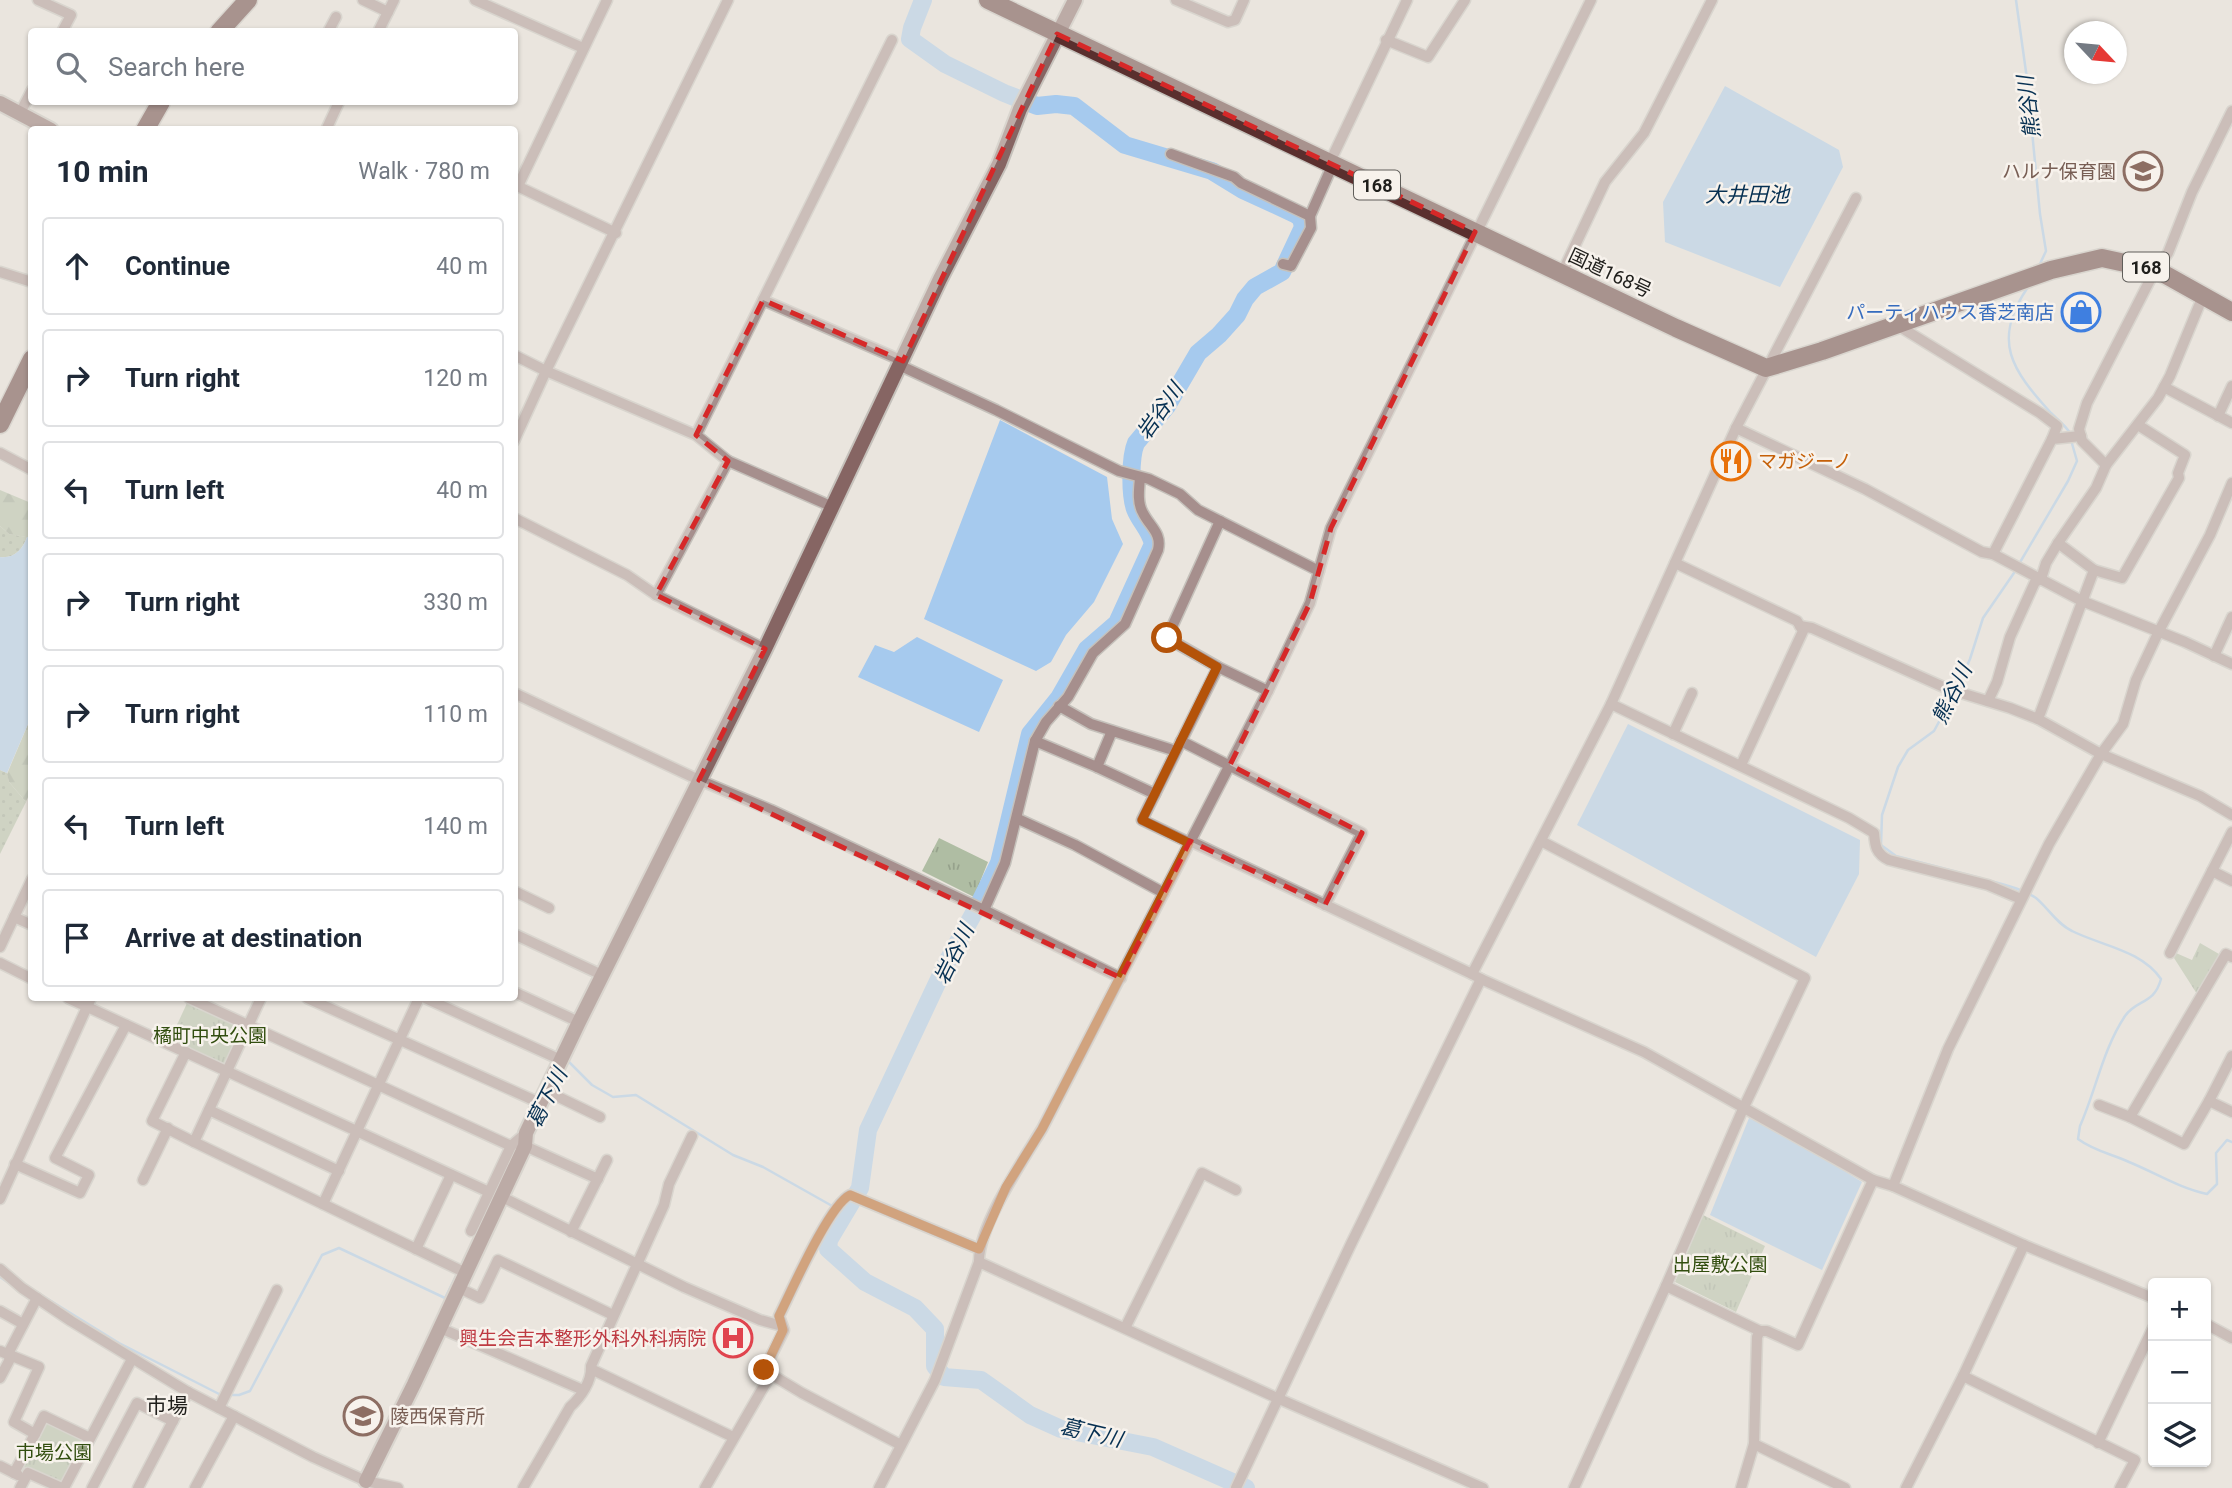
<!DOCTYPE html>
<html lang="en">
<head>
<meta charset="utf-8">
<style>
	:root { --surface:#fff; --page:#f6f6f7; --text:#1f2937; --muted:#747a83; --line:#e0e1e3 }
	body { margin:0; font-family:Roboto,"Noto Sans JP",sans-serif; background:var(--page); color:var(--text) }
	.controls { position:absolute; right:21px; bottom:21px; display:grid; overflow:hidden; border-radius:7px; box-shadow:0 2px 5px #0004 }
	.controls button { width:63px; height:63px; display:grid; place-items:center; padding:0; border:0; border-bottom:2px solid var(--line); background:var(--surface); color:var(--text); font:35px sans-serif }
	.compass { position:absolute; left:2064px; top:21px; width:63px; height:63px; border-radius:50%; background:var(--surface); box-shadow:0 2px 5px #0004; rotate:116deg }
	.stop { position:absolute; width:21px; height:21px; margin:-16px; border:5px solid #b45309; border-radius:50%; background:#fff }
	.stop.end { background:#b45309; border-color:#fff; box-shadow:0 2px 7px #0008 }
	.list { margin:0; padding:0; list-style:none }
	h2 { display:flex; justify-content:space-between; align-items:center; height:91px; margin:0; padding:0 28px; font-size:30px }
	h2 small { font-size:23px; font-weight:400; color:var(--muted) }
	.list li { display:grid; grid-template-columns:46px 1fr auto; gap:21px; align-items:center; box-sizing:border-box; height:98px; margin:0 14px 14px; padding:0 14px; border:2px solid var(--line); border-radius:7px }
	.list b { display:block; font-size:26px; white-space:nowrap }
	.list em { font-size:23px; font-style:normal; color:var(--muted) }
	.icon { flex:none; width:38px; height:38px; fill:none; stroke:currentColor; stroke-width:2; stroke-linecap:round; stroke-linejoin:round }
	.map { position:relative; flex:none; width:2232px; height:1488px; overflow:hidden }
	.search { position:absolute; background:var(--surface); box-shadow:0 2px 5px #0004; left:28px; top:28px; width:490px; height:77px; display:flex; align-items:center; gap:18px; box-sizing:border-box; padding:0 24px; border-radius:7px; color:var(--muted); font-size:26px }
	.panel { position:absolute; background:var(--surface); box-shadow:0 2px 5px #0004; left:28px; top:126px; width:490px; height:875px; border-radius:7px }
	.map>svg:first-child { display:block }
	.grass { fill:url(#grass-dots) }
	.forest { fill:url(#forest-firs) }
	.park { fill:url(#park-tufts) }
	.water { fill:#a6caee }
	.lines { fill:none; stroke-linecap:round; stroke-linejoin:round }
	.stream { stroke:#a6caee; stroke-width:2.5 }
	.river { stroke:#a6caee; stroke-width:18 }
	.street-casing { stroke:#c5c1bb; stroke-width:13 }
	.secondary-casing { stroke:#c5c1bb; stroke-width:18 }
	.highway-casing { stroke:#c5c1bb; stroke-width:21 }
	.street { stroke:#a68f8d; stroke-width:10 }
	.secondary { stroke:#866563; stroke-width:14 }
	.highway { stroke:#5a2f2e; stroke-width:18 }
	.route { stroke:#b45309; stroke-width:9 }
	.marked { fill:none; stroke:#d62828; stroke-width:5; stroke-dasharray:14 9; stroke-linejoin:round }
	.labels { text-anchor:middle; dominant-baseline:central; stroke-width:5; stroke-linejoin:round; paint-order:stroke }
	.shield { fill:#f7f2ec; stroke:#605e5a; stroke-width:2 }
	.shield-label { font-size:18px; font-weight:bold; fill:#1f1e1b }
	.education-label { font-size:19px; fill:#785e54; stroke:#f7f2ec; text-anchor:end }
	.street-label { font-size:19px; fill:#1f1e1b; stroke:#f7f2ec }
	.shop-label { font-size:19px; fill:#366cbe; stroke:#f7f2ec; text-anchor:end }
	.food-label { font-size:19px; fill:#c56008; stroke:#f7f2ec; text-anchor:start }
	.park-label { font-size:19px; fill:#324e0f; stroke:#f7f2ec }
	.health-label { font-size:19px; fill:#be3a42; stroke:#f7f2ec; text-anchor:end }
	.water-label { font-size:21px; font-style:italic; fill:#063052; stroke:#f7f2ec }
	.neighbourhood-label { font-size:21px; fill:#1f1e1b; stroke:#f7f2ec }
</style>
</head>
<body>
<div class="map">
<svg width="2232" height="1488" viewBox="0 0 2232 1488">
	<defs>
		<pattern id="grass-dots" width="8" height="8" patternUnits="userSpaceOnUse" patternTransform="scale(1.75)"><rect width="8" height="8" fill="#afbda3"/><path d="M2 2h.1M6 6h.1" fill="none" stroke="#96a28c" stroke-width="1.8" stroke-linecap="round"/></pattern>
		<pattern id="forest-firs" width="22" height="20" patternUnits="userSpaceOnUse" patternTransform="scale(1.75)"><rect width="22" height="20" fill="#afbda3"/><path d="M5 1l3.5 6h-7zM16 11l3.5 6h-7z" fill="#96a28c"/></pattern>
		<pattern id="park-tufts" width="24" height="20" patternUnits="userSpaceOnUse" patternTransform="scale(1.75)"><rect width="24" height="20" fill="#afbda3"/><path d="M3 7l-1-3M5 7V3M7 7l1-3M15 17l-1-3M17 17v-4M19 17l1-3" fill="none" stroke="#96a28c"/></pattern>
	</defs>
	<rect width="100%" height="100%" fill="#eae5de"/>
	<g class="grass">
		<path d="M0 526 9 534 27 537C23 549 14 559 0 557Z"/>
		<polygon points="0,770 7,773 9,782 26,802 0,854"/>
	</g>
	<g class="forest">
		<polygon points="0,490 31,503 31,538 9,534 0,526"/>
		<polygon points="31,717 31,790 26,802 9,782 7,774"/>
	</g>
	<g class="park">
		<polygon points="939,838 988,862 974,897 922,871"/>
		<polygon points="2200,943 2219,954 2197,994 2174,958 2176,953 2192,960"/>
		<polygon points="188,1001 244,1026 225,1066 170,1040"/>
		<polygon points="1703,1215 1765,1246 1736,1312 1675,1282"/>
		<polygon points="46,1421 85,1440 62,1484 21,1466"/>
	</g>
	<g class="water">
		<polygon points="1725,86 1839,150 1843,167 1780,287 1665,242 1663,202"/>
		<polygon points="1000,420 1107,477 1112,519 1123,544 1094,602 1066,635 1051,662 1036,671 924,619"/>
		<path d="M27 537 32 538 31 717 7 773 0 770V557C14 559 23 549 27 537Z"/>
		<polygon points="917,637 1003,680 979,732 858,677 875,645 894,652"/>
		<polygon points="1628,724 1860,840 1859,874 1816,957 1577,825"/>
		<polygon points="1751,1113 1862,1182 1822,1270 1710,1215"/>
	</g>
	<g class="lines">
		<g class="stream">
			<polyline points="2016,0 2027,79 2040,214 2046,251 2039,266"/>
			<path d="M2028 287C1991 341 2012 370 2051 413 2058 420 2065 425 2070 433"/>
			<polyline points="2019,564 2068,481 2077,461 2071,440"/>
			<polyline points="1957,688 1970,659 1983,618 2016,570"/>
			<polyline points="1954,694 1934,731 1908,750 1898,767 1882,815 1881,845 1896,856 1980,878"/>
			<path d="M1990 881C2005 885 2023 889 2036 898 2048 908 2057 924 2072 931 2102 946 2141 950 2161 979 2154 1005 2137 999 2125 1016 2103 1049 2096 1090 2080 1126L2078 1139C2094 1151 2112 1154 2129 1162 2156 1173 2179 1188 2207 1194L2217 1184 2216 1153 2227 1140 2232 1142"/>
			<polyline points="567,1060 592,1085 613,1097 636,1095 733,1155 763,1167 834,1207"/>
			<polyline points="460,1268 468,1252"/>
			<polyline points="0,1277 18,1289"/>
			<polyline points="38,1293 119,1343 221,1395"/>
			<polyline points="227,1395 239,1395 250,1391 322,1255 339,1248 445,1298 457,1274"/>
		</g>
		<path class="river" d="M923 0 912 28 910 39 945 64 1004 93 1037 106 1056 104 1074 106 1125 145 1212 171 1243 190 1295 214 1301 218 1303 227 1282 272 1255 287 1245 299 1237 315 1219 335 1198 353 1167 406 1136 443C1130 457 1130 495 1135 509 1140 522 1150 530 1153 544L1117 623 1087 649 1059 698 1030 734 999 863 981 900 947 962 868 1130 860 1188 829 1240 828 1249 865 1282 915 1308 935 1329V1366L944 1377 981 1380 1030 1415 1061 1429 1153 1447 1246 1488"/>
		<defs>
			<g id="street">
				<polyline points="38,0 71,15 62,32"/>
				<polyline points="363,0 388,12"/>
				<polyline points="475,0 583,48"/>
				<polyline points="1176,0 1228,22 1235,20 1244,0"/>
				<polyline points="328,32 336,17"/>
				<polyline points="378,32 394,0"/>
				<polyline points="1386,40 1428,57 1465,0"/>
				<polyline points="20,113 32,90"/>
				<polyline points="326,130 339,102"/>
				<polyline points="1171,154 1234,177 1241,183 1310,216"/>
				<polyline points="1330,162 1407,0"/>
				<polyline points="515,185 616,233"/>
				<polyline points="518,186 607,0"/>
				<polyline points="1283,264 1291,266 1311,228 1310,216 1333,164"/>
				<polyline points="0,272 32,282"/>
				<polyline points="1562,273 1605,182 1644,133 1712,0"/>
				<polyline points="763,300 903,361"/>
				<polyline points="1897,325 2040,413 2057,426 2052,439"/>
				<polyline points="514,355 546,371 696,435 728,461 656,595"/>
				<polyline points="901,366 996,410 1119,471 1149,479 1180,494 1198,510 1319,571"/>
				<polyline points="2164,387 2232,423"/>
				<polyline points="2218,416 2232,386"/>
				<polyline points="1736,428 1865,489 1982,552 1993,554 2082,601 2185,642 2232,664"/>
				<polyline points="696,435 892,40"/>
				<polyline points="514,441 546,371 728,0"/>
				<polyline points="0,453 32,470"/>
				<polyline points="728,461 833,507"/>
				<polyline points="2106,465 2082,441 2079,429 2087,403 2150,280 2168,253 2192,192 2232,111"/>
				<polyline points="514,518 627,575 656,595 765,649"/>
				<polyline points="1220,521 1167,638 1218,667 1268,691"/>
				<polyline points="2058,543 2094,570 2038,719 2101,754 2200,796 2232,815"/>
				<polyline points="1993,554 2052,439 2081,436"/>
				<polyline points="1675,563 1797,621 1803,631 1741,765"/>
				<polyline points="2094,570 2122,578 2179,478 2178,473 2185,455 2138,425"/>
				<polyline points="1800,626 1812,628 1948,689 2010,708 2038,719"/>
				<polyline points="2214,656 2232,617"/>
				<polyline points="514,693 699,780 771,810 984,910 1121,978"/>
				<polyline points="1988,701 1997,682 2010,637 2035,582 2041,579 2046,563 2058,543 2096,488 2106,465 2158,398 2170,376 2203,296"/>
				<path d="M1611 704 1849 818 1874 833C1875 846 1876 854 1889 860L1988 885 2021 899"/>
				<polyline points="1059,706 1091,724 1176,751"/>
				<polyline points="1112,731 1097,767 1155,794"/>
				<polyline points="1673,734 1692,693"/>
				<polyline points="1035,741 1097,767"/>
				<polyline points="1181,741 1362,833 1325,905"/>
				<polyline points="1018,819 1075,845 1164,893"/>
				<polyline points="1190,841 1472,974"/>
				<polyline points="1541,841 1805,978 1743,1109 1666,1286"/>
				<polyline points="1190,843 1142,820 1218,667"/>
				<polyline points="2212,871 2232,881"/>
				<polyline points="514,891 549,908"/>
				<path d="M984 910 1005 863 1035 741 1046 722 1068 697 1093 653 1125 624 1158 550C1162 533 1150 527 1143 513 1137 503 1139 489 1140 478"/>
				<polyline points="14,917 32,925"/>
				<polyline points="514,934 602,975"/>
				<polyline points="0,947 32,879"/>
				<polyline points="2170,953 2232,832"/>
				<polyline points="0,963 32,979"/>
				<polyline points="1481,979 1644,1052 1873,1180"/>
				<polyline points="514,992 579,1022"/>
				<polyline points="68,998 489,1192"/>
				<polyline points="189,998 511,1146"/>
				<polyline points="261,998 194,1142 466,1273"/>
				<polyline points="307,998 540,1103"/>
				<polyline points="425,998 561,1060"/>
				<polyline points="186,1052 152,1121 194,1142"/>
				<polyline points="546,1091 600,1117"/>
				<polyline points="2209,1101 2232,1056"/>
				<polyline points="2099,1105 2130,1117 2184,1144 2209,1101 2232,1112"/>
				<polyline points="209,1110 339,1171"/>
				<polyline points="2130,1117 2226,954 2232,957"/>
				<polyline points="525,1146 598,1179"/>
				<polyline points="15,1164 80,1193 89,1175 55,1158 126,1025"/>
				<polyline points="143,1180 168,1128"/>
				<polyline points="1893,1186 2024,1245"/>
				<polyline points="502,1197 684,1287 760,1320 782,1326"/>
				<polyline points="0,1199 91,998"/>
				<polyline points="323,1204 419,998"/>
				<polyline points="471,1231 511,1146 526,1133"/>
				<polyline points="571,1232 607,1160"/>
				<polyline points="416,1249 451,1175"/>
				<polyline points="979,1262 1277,1398 1483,1488"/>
				<polyline points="0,1269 22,1288 71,1321 188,1392 313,1457 366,1481 398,1488"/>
				<polyline points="459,1288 480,1298 498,1260 613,1315"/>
				<polyline points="0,1311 23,1324"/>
				<polyline points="2206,1324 2232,1338"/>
				<polyline points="440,1328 583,1390"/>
				<polyline points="1125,1328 1202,1173 1236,1190"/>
				<polyline points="0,1351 39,1367 14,1422 35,1434 14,1473"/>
				<polyline points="591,1369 733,1437"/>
				<polyline points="1963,1376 2135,1460 2120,1488"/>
				<polyline points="0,1378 9,1361 10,1350 37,1298"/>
				<polyline points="219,1408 277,1290"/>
				<polyline points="35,1434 44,1416 90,1438"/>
				<polyline points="2098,1443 2153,1328"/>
				<path d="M899 1444 802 1393 764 1370 784 1330 779 1316C791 1292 829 1205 850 1195L979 1249"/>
				<polyline points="1754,1444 1845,1488"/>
				<polyline points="0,1466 18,1475"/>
				<polyline points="20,1488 28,1473 62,1488"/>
				<polyline points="64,1488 132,1359"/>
				<polyline points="92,1488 137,1403 173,1421"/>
				<polyline points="138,1488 188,1392"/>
				<polyline points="195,1488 234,1416"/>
				<path d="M523 1488 570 1407C581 1397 592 1381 591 1366L664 1205 669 1184 692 1136"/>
				<polyline points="705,1488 771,1374"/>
				<path d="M879 1488 935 1380 979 1262C978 1227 1023 1160 1042 1129L1268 691 1310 603 1331 528 1591 0"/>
				<polyline points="1236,1488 1351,1244 1481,979 1472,974 1611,704 1736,428 1856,198"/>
				<polyline points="1574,1488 1666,1286 1760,1331"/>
				<polyline points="1741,1488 1754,1444 1757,1337 1760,1331 1767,1331 1798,1345 1873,1180 1893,1186 1948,1049 2049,844 2101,754 2123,724 2136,680 2159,631 2210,535 2232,483"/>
				<polyline points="1906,1488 1963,1376 2024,1245 2153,1298"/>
			</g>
			<g id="secondary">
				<polyline points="0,103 51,130"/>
				<polyline points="366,1481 414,1384 525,1146 526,1133 579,1022 765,649 940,279 999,164 1020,109 1075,0"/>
			</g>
			<g id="highway">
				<polyline points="988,0 1676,328 1766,368 1822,351 2051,270 2102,258 2157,270 2232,312"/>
				<polyline points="219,32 248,0"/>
				<polyline points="145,130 161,102"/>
				<polyline points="0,424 32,359"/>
			</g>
		</defs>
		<use href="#street" class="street-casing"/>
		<use href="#secondary" class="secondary-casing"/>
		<use href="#highway" class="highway-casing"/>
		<use href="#street" class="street"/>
		<use href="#secondary" class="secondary"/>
		<use href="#highway" class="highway"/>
	</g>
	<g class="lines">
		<path class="route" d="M764 1370 783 1330 779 1316C791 1292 829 1205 850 1195L979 1249 1006 1187 1042 1129 1189 843 1142 820 1217 667 1167 638"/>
	</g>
	<path d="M0 0H2232V1488H0ZM1057 34 1475 232 1331 528 1310 603 1230 765 1362 833 1325 905 1190 841 1121 978 699 780 765 649 656 595 728 461 696 435 763 300 903 361Z" fill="#eae5de" fill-opacity=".55" fill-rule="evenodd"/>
	<path class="marked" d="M1057 34 1475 232 1331 528 1310 603 1230 765 1362 833 1325 905 1190 841 1121 978 699 780 765 649 656 595 728 461 696 435 763 300 903 361Z"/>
	<defs>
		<symbol id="school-ring" viewBox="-11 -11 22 22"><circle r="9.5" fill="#f7f2ec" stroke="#8d6e63" stroke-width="1.5"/><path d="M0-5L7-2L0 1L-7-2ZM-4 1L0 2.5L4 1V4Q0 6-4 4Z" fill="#8d6e63"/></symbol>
		<symbol id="shop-ring" viewBox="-11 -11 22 22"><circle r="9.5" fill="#f7f2ec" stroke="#3f7fe0" stroke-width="1.5"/><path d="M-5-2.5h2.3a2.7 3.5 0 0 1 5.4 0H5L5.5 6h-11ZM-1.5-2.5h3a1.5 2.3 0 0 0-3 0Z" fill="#3f7fe0"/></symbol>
		<symbol id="restaurant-ring" viewBox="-11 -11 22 22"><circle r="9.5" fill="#f7f2ec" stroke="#e8710a" stroke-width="1.5"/><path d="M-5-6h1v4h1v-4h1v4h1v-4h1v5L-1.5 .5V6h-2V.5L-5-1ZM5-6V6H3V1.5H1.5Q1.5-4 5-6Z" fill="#e8710a"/></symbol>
		<symbol id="hospital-ring" viewBox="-11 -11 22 22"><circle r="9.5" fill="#f7f2ec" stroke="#e0444e" stroke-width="1.5"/><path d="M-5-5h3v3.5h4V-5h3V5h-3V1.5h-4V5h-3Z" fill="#e0444e"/></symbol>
	</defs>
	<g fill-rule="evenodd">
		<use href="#school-ring" x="2121" y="149" width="44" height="44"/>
		<use href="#shop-ring" x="2059" y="290" width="44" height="44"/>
		<use href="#restaurant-ring" x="1709" y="439" width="44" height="44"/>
		<use href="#hospital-ring" x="711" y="1316" width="44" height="44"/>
		<use href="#school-ring" x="341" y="1394" width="44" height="44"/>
	</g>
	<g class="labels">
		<g class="shield">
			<rect x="1354" y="170.5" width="46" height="29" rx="5"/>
			<rect x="2123" y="252.5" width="46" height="29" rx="5"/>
		</g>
		<g class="shield-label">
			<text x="1377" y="185">168</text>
			<text x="2146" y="267">168</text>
		</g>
		<g class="education-label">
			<text x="2116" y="171">ハルナ保育園</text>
			<text x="390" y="1416" text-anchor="start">陵西保育所</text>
		</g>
		<g class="street-label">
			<text transform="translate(1610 273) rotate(25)">国道168号</text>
		</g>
		<g class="shop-label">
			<text x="2054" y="312">パーティハウス香芝南店</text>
		</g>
		<g class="food-label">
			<text x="1758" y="461">マガジーノ</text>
		</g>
		<g class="park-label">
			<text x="210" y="1035">橘町中央公園</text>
			<text x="1720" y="1264">出屋敷公園</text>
			<text x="54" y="1452">市場公園</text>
		</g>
		<g class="health-label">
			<text x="706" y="1338">興生会吉本整形外科外科病院</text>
		</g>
		<g class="water-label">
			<text transform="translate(2029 107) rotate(-97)">熊谷川</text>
			<text x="1747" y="195">大井田池</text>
			<text transform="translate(1160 411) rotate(-55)">岩谷川</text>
			<text transform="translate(1952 694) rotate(-64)">熊谷川</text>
			<text transform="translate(954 954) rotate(-64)">岩谷川</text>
			<text transform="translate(547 1098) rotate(-63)">葛下川</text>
			<text transform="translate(1091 1433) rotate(13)">葛下川</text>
		</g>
		<g class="neighbourhood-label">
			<text x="167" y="1406">市場</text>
		</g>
	</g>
</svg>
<div class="controls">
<button>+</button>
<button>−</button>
<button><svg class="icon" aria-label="layers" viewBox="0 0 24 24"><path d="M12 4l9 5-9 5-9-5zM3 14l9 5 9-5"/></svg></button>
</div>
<svg class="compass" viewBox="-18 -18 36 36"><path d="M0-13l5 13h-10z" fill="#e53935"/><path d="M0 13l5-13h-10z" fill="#747a83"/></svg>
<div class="stop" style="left:1167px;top:638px"></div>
<div class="stop end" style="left:764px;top:1370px"></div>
<div class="search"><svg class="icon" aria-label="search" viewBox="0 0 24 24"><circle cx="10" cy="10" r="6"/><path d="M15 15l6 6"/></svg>Search here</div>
<section class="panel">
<h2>10 min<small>Walk · 780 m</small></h2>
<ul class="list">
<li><svg class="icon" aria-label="ahead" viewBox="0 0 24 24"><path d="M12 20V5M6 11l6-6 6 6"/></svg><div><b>Continue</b></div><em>40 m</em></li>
<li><svg class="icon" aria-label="right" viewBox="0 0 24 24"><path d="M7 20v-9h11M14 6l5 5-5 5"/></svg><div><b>Turn right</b></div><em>120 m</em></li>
<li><svg class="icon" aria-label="left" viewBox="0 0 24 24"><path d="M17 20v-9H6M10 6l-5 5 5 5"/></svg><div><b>Turn left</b></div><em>40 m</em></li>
<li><svg class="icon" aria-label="right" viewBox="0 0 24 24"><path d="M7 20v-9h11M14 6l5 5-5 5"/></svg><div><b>Turn right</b></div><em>330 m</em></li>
<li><svg class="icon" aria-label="right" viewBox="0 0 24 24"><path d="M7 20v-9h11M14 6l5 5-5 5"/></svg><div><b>Turn right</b></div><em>110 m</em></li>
<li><svg class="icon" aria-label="left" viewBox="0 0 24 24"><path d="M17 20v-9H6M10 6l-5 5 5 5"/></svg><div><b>Turn left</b></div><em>140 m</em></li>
<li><svg class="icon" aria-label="arrive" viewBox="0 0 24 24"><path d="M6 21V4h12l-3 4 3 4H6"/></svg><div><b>Arrive at destination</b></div></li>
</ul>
</section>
</div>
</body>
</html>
